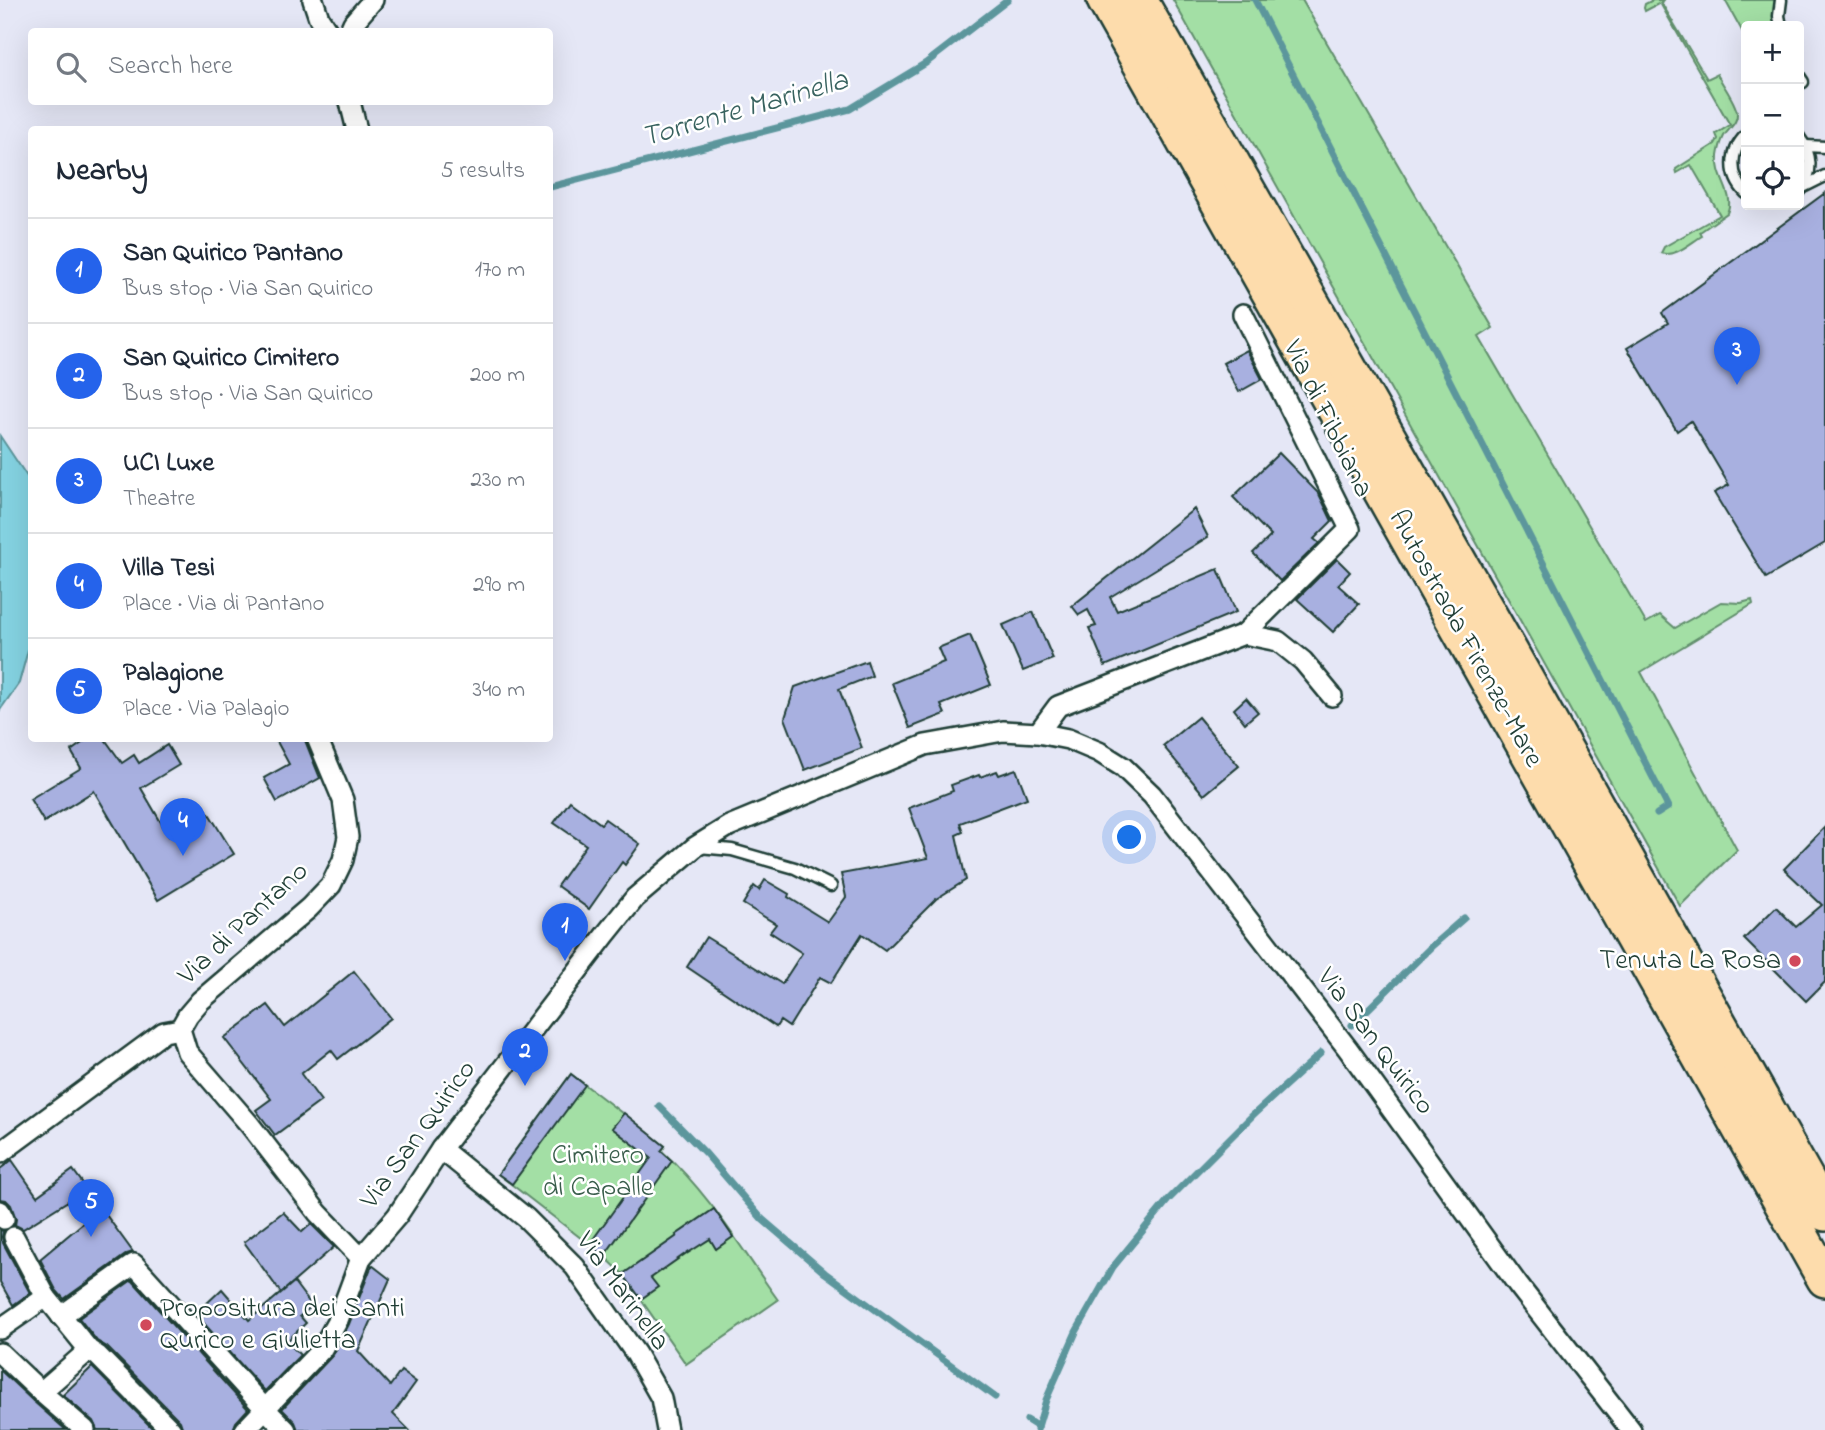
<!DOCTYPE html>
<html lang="en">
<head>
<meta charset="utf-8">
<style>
	:root { --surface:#fff; --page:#f6f6f7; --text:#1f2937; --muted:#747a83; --line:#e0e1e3; --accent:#2563eb }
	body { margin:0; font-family:"Indie Flower",sans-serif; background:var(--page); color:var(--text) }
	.controls { position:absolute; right:21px; top:21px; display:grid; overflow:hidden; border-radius:7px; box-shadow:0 7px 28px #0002 }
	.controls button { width:63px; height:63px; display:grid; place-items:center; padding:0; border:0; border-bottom:2px solid var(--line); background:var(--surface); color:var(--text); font:35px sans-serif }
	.you { position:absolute; left:1130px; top:838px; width:24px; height:24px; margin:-18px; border:5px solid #fff; border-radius:50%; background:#1a73e8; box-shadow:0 0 0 10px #1a73e833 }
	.badge { display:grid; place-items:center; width:46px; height:46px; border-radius:50%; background:var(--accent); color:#fff; font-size:23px; font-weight:700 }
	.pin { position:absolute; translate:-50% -58px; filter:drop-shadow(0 2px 4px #0008) }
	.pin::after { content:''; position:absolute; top:37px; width:24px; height:21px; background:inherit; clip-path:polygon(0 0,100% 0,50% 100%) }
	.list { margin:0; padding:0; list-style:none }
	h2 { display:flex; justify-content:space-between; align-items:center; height:91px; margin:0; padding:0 28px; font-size:30px }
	h2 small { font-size:23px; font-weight:400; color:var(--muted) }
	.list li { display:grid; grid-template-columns:46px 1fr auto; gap:21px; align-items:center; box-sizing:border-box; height:105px; padding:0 28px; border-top:2px solid var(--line) }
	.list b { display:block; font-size:26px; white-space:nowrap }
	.list p { margin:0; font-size:23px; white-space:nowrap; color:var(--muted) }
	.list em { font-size:23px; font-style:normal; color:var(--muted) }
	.icon { flex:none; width:38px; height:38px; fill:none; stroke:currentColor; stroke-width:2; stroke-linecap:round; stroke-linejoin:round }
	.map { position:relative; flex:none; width:1825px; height:1430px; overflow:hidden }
	.search { position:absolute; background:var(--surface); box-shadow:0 7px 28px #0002; left:28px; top:28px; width:525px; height:77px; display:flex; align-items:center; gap:18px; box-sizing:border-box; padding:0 24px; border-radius:7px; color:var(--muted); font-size:26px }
	.panel { position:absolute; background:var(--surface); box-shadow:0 7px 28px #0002; left:28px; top:126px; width:525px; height:616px; border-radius:7px }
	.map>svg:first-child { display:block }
	.green { fill:#a3dfa5; stroke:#618e6c; stroke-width:2 }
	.water { fill:#84d2e1; stroke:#5c969c; stroke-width:2 }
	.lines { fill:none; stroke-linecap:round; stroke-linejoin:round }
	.stream { stroke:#5c969c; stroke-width:7 }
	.building { fill:#a8b0e0; stroke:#1f3d34; stroke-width:2 }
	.lane-casing { stroke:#1f3d34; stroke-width:15 }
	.street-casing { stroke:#1f3d34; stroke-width:24 }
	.highway-casing { stroke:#1f3d34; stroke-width:40 }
	.lane { stroke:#fff; stroke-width:10 }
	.street { stroke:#fff; stroke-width:19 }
	.highway { stroke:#fddcac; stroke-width:35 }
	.poi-dot { fill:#d1495b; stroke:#fff; stroke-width:2.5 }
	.labels { text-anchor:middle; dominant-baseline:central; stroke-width:5; stroke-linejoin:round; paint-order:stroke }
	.street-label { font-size:28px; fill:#1f3d34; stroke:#fff }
	.poi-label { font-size:28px; fill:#1f3d34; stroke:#fff; text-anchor:end }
	.park-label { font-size:28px; fill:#395d4b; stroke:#fff }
	.water-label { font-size:30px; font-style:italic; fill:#38625f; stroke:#fff }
</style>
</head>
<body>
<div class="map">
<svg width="1825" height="1430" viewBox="0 0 1825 1430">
	<rect width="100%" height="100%" fill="#e5e7f6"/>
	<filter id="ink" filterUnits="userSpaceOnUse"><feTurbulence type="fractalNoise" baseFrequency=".0143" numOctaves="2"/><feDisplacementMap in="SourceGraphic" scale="14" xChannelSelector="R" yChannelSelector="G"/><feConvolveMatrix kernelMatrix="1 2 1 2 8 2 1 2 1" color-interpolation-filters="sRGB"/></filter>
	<g filter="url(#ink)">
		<g class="green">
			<polygon points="1173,0 1302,0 1493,328 1479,337 1646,623 1660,615 1675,628 1721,602 1741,603 1752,600 1753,604 1641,672 1737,850 1680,906"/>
			<path d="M1653 0H1663L1661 2 1707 79 1717 74C1722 84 1736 102 1737 113 1738 123 1729 128 1724 136 1721 142 1719 149 1718 156 1715 178 1736 194 1727 213L1700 232 1702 236C1690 243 1675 258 1661 253L1664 247 1720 215 1691 165 1677 173 1676 169 1715 144 1718 139 1716 134 1730 125 1660 3 1645 11 1644 8 1645 4Z"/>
			<polygon points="1725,0 1778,0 1778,26 1746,26 1746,38"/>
			<path d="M571 1074 665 1146 662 1151C709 1193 742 1250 778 1300L686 1364 623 1274 604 1256 498 1174Z"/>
		</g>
		<polygon class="water" points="0,436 32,484 31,639 19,683 0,710"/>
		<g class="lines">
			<g class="stream">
				<polyline points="1255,0 1668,807 1657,814"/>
				<polyline points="550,187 850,109 926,63 1008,0"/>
				<polyline points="1352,1025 1433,945 1464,918"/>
				<polyline points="659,1106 706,1154 762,1219 825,1273 995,1397"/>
				<polyline points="1027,1420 1038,1427"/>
				<polyline points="1037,1430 1046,1400 1076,1332 1113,1267 1168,1200 1253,1115 1321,1053"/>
			</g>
		</g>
		<g class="building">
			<polygon points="1825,193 1825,543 1766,578 1714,493 1729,485 1691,421 1677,431 1627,348 1668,323 1662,313"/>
			<polygon points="1247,350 1262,379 1239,392 1223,363"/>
			<polygon points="1279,453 1319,494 1332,521 1314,539 1319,543 1280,581 1253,553 1271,536 1233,497"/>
			<polygon points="1194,509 1208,537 1110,597 1117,611 1218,569 1236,612 1105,666 1089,628 1096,626 1088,610 1079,615 1072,606"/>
			<polygon points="1337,559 1350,572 1338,585 1359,604 1333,632 1297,599"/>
			<polygon points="1033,612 1053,659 1023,671 1003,625"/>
			<polygon points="970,635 991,685 941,705 945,714 910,728 892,683 944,662 938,648"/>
			<polygon points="867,661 872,676 839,689 862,748 805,770 785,718 795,687"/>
			<polygon points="1246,698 1258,712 1245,723 1234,709"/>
			<polygon points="1198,717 1239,766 1204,795 1163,746"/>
			<polygon points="89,738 104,738 122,763 134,755 139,763 167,745 179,765 141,788 169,836 208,812 234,854 158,900 94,791 44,822 30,799 81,768 71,751"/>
			<polygon points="275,738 304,738 320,778 277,802 264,778 289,764"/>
			<polygon points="1016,769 1027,798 960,823 963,832 956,835 966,880 936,899 885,950 862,934 831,983 820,977 789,1027 780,1021 776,1027 687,967 706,937 782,984 802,953 770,932 776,924 743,904 754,886 759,890 765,880 789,894 788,897 828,922 846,897 841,874 928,858 909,808 953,791 951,785 979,775 980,777 997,771 999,775"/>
			<polygon points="570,801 601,824 605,819 640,844 625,865 622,862 589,909 557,886 586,845 554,823"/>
			<polygon points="1825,827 1825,982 1806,1001 1744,939 1776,907 1796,927 1822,905 1784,869"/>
			<polygon points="354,971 391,1018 338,1059 331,1050 301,1074 321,1101 275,1135 256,1110 271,1099 224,1038 268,1005 285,1027"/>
			<polygon points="571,1074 585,1085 512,1184 498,1174"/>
			<polygon points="624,1113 665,1146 661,1151 672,1161 604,1256 589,1245 651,1158 612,1128"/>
			<polygon points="12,1160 37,1196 73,1170 87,1189 23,1229 15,1225 16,1219 11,1205 6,1200 0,1199 0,1169"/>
			<polygon points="101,1208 133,1252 127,1254 64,1299 56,1290 40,1259"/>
			<polygon points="714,1209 733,1237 716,1249 710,1239 688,1253 688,1252 651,1278 658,1287 641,1299 623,1274 677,1236 676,1235"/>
			<polygon points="283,1212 302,1232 311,1224 334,1247 281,1293 244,1242"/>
			<polygon points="0,1230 3,1231 2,1237 3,1243 30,1293 13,1305 0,1282"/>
			<polygon points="372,1265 390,1279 358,1351 390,1386 401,1371 416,1382 393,1414 409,1430 298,1430 295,1422 282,1409 333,1355 349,1324"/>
			<polygon points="132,1280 248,1409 236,1422 233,1430 183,1430 180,1421 107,1347 97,1341 79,1318"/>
			<polygon points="294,1282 312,1306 300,1316 306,1323 287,1341 300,1355 265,1391 200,1319 210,1310 205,1305 222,1289 249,1320"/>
			<polygon points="92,1367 154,1430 97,1430 93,1421 63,1395"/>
			<polygon points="0,1370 33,1401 66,1430 0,1430"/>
		</g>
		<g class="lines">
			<defs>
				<g id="lane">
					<polyline points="1781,26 1779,16 1781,0"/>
					<polyline points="1799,76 1803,82"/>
					<path d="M1746 135C1729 152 1729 176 1746 193"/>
					<path d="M1799 137C1812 154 1814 174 1799 191"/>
					<polyline points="1806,146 1825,147"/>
					<polyline points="1803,187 1825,176"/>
					<polyline points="699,847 732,850 795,868 831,886"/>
				</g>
				<g id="street">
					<polyline points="313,0 319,18 328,32"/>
					<polyline points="349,32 353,23 373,0"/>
					<polyline points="350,102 357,130"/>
					<polyline points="1243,314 1350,529 1244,634"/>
					<polyline points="1038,733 1058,706 1244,634 1278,641 1303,661 1332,696"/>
					<polyline points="317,738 343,800 348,837 343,860 331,885 309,908 200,1001 188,1015 180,1029 187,1052 250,1125 318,1213 361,1258"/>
					<polyline points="441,1149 526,1218 575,1267 636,1354 661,1398 667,1430"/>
					<polyline points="0,1153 164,1032 180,1029"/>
					<polyline points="0,1211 4,1219"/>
					<polyline points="14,1237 46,1297"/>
					<polyline points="61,1316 134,1264 266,1410 286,1430"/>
					<polyline points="0,1329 46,1297 89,1350 98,1356 171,1430"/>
					<polyline points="0,1353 41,1392 89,1350"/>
					<polyline points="41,1392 85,1430"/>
					<polyline points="245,1430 322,1349 338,1320 361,1258 397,1216 441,1149 606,934 635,898 695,847 729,826 925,745 1003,731 1038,733 1068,739 1099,752 1123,767 1152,795 1348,1049 1518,1285 1631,1430"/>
				</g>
				<g id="highway">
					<polyline points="1105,0 1825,1279"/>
					<polyline points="1139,0 1502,638 1825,1213"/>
				</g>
			</defs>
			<use href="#lane" class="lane-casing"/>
			<use href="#street" class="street-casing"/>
			<use href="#highway" class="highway-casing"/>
			<use href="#lane" class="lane"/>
			<use href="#street" class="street"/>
			<use href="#highway" class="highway"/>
		</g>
	</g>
	<g class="poi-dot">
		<circle cx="1795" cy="961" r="7"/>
		<circle cx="146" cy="1325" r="7"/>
	</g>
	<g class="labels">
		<g class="street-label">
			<text transform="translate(1327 419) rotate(64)">Via di Fibbiana</text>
			<text transform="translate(1465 639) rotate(61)">Autostrada Firenze-Mare</text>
			<text transform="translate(244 924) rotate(-43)">Via di Pantano</text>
			<text transform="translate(1375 1042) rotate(53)">Via San Quirico</text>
			<text transform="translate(419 1135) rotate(-54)">Via San Quirico</text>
			<text transform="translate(622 1292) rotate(54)">Via Marinella</text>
		</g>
		<g class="poi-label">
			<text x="1781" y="961">Tenuta La Rosa</text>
			<text x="160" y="1309" text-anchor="start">Propositura dei Santi<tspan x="160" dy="32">Qurico e Giulietta</tspan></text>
		</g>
		<g class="park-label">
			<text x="598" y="1156">Cimitero<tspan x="598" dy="32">di Capalle</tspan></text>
		</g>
		<g class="water-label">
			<text transform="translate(745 110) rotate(-16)">Torrente Marinella</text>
		</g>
	</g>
</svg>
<div class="controls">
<button>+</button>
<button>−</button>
<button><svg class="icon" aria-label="locate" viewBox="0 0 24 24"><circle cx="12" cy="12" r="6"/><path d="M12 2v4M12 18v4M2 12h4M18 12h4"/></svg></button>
</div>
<div class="you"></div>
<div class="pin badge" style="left:565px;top:961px">1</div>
<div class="pin badge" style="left:525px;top:1086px">2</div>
<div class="pin badge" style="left:1737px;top:385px">3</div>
<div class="pin badge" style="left:183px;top:856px">4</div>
<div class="pin badge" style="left:91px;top:1237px">5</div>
<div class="search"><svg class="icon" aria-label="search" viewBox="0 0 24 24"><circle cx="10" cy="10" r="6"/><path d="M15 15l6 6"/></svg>Search here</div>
<section class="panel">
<h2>Nearby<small>5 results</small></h2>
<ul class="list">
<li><span class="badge">1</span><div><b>San Quirico Pantano</b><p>Bus stop · Via San Quirico</p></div><em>170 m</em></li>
<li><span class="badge">2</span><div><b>San Quirico Cimitero</b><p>Bus stop · Via San Quirico</p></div><em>200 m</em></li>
<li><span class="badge">3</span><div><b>UCI Luxe</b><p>Theatre</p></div><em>230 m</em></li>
<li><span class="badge">4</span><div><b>Villa Tesi</b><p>Place · Via di Pantano</p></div><em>290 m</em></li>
<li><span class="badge">5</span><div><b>Palagione</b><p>Place · Via Palagio</p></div><em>340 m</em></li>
</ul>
</section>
</div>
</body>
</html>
